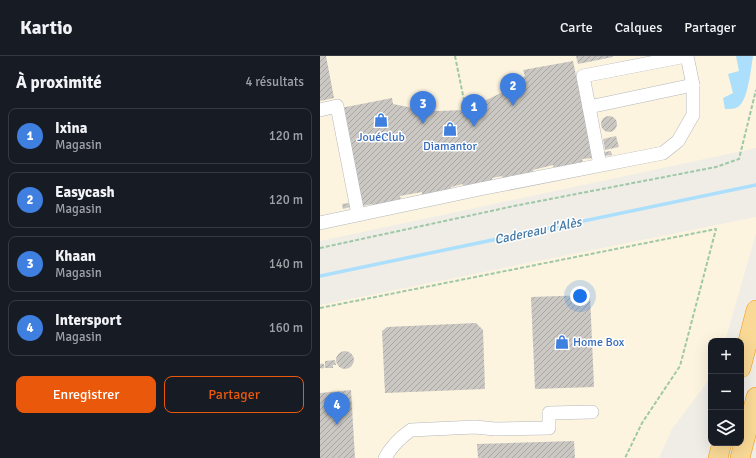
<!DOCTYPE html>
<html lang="fr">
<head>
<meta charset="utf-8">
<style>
	:root { --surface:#171b24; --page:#242831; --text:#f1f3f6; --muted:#9ea1a6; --line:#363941; --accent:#ea580c }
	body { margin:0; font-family:Signika,sans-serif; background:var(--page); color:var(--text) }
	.controls { position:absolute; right:12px; bottom:12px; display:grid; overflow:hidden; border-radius:8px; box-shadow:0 4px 16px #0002 }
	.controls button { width:36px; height:36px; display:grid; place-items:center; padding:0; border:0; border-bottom:1px solid var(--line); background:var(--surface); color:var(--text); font:20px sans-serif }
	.you { position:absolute; left:260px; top:240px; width:14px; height:14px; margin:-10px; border:3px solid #fff; border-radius:50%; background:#1a73e8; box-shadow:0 0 0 6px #1a73e833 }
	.badge { display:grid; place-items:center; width:26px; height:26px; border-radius:50%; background:var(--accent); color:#fff; font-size:13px; font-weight:700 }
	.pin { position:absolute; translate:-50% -33px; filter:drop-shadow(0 1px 2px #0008) }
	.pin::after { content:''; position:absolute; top:21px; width:14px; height:12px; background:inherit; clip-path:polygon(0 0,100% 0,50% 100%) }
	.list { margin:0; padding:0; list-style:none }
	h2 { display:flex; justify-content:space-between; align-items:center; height:52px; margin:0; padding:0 16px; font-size:17px }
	h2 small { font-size:13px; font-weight:400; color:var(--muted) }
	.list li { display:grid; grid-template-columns:26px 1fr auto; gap:12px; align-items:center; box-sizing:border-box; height:56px; margin:0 8px 8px; padding:0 8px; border:1px solid var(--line); border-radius:8px }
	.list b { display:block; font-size:15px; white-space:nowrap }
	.list p { margin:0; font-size:13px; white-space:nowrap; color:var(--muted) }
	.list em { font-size:13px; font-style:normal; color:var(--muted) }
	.actions { display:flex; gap:8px; padding:12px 16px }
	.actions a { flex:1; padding:9px 0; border:1px solid var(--accent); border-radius:8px; text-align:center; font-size:14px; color:var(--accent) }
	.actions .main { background:var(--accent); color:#fff }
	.icon { flex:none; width:22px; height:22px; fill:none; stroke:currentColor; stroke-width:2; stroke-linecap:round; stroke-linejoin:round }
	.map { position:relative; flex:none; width:436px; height:402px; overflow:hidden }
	header { display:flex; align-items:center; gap:24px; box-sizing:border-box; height:56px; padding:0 20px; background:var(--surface); border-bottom:1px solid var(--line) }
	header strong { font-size:19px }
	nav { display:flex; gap:22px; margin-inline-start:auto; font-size:14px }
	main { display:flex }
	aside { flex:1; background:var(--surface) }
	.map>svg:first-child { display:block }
	.commercial { fill:#fdf4df }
	.water { fill:#abdffc }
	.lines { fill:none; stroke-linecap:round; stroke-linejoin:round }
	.stream { stroke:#abdffc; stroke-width:3.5 }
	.building { fill:url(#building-hatch) }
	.minor-casing { stroke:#b4b7bb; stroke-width:14 }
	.highway-casing { stroke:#ef9608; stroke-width:20 }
	.path { stroke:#9ec8a7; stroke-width:2; stroke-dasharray:4 2; stroke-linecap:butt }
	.minor { stroke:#fff; stroke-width:13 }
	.highway { stroke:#f9d995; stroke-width:19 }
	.labels { text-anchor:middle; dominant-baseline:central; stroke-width:3; stroke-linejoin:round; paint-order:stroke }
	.shop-label { font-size:12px; fill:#366cbe; stroke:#fff }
	.water-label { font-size:13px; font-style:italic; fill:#447aa6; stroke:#fff }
</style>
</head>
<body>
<header>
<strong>Kartio</strong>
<nav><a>Carte</a><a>Calques</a><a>Partager</a></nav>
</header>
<main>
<aside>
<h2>À proximité<small>4 résultats</small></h2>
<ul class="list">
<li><span class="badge" style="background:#3f7fe0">1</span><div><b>Ixina</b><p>Magasin</p></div><em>120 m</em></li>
<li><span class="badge" style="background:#3f7fe0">2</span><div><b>Easycash</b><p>Magasin</p></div><em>120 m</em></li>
<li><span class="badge" style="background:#3f7fe0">3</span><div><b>Khaan</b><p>Magasin</p></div><em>140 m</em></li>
<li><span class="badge" style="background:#3f7fe0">4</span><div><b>Intersport</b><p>Magasin</p></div><em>160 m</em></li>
</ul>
<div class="actions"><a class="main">Enregistrer</a><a>Partager</a></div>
</aside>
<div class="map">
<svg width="436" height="402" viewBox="0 0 436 402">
	<defs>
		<pattern id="building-hatch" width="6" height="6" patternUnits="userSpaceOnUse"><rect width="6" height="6" fill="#cbc8c3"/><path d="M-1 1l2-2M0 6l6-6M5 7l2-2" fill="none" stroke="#a8a6a2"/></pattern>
	</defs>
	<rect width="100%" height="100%" fill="#f0ede7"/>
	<g class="commercial">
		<polygon points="0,0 436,0 436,92 0,185"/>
		<polygon points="436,161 436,177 405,285 391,285 391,321 352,373 339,402 0,402 0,249"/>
	</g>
	<path class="water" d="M416 0H433C431 12 428 45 418 51 414 53 410 53 405 53L403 42 413 37 408 18 419 15Z"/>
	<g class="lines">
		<polyline class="stream" points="0,220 436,129"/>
	</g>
	<g class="building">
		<polygon points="0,0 6,0 14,42 0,45"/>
		<polygon points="256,0 293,0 293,1 258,8"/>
		<polygon points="253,5 273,102 262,103 263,107 234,114 233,109 213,114 213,118 183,124 182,120 172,122 172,126 143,132 143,128 131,131 132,134 102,140 102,136 80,140 81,144 52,150 52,148 42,150 21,52 72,42 73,48 98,53 117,55 146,54 185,35 205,20 203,14"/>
		<circle cx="289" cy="68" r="8"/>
		<polygon points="296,80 299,91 285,94 283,83"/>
		<polygon points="291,95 292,99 285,100 284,96"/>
		<polygon points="29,147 30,151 23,153 22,148"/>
		<polygon points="270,239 274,331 215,333 211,241"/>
		<polygon points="156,267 163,274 165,333 65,337 62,275 67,271"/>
		<circle cx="25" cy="304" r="9"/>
		<polygon points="15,304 16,309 13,309 13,312 5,312 5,305"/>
		<circle cx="2" cy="310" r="2.5"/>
		<polygon points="31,334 35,402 0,402 0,337"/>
		<polygon points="254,385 255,402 158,402 157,388"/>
	</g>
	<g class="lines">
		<defs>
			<g id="minor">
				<polyline points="366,0 263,20 269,51 373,29"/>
				<polyline points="269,51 280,109"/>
				<polyline points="0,54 17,50 38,158"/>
				<polyline points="0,167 160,133 343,97 358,85 373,59 373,29 367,0"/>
				<path d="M65 402C71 391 81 381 91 374L155 371 175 373 229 372V357L272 356"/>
			</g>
			<g id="highway">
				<polyline points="421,312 436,254"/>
				<polyline points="398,402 402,387"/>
				<polyline points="420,402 436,341"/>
			</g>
		</defs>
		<use href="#minor" class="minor-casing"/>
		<use href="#highway" class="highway-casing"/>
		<g class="path">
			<polyline points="135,0 146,54"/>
			<polyline points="0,192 194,150 396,111 419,103 436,34"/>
			<polyline points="0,252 396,173 360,310 322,367 305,402"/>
		</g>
		<use href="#minor" class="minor"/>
		<use href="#highway" class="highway"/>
	</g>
	<defs>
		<symbol id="shop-bare" viewBox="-9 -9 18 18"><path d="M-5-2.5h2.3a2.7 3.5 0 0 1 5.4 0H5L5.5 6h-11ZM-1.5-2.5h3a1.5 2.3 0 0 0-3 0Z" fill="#3f7fe0" stroke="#fff" stroke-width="2.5" paint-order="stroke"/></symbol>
	</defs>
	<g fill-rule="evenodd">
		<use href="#shop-bare" x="51" y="54" width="20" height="20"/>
		<use href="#shop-bare" x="120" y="63" width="20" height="20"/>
		<use href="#shop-bare" x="232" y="276" width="20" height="20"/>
	</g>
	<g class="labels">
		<g class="shop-label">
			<text x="61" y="81">JouéClub</text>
			<text x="130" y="90">Diamantor</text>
			<text x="253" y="286" text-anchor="start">Home Box</text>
		</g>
		<g class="water-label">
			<text transform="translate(218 175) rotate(-12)">Cadereau d'Alès</text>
		</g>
	</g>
</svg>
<div class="controls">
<button>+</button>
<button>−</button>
<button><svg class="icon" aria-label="layers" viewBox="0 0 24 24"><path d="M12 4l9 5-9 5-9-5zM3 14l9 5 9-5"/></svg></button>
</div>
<div class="you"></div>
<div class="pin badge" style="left:154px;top:71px;background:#3f7fe0">1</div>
<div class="pin badge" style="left:193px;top:50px;background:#3f7fe0">2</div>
<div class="pin badge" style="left:103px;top:68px;background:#3f7fe0">3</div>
<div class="pin badge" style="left:17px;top:369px;background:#3f7fe0">4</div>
</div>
</main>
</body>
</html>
